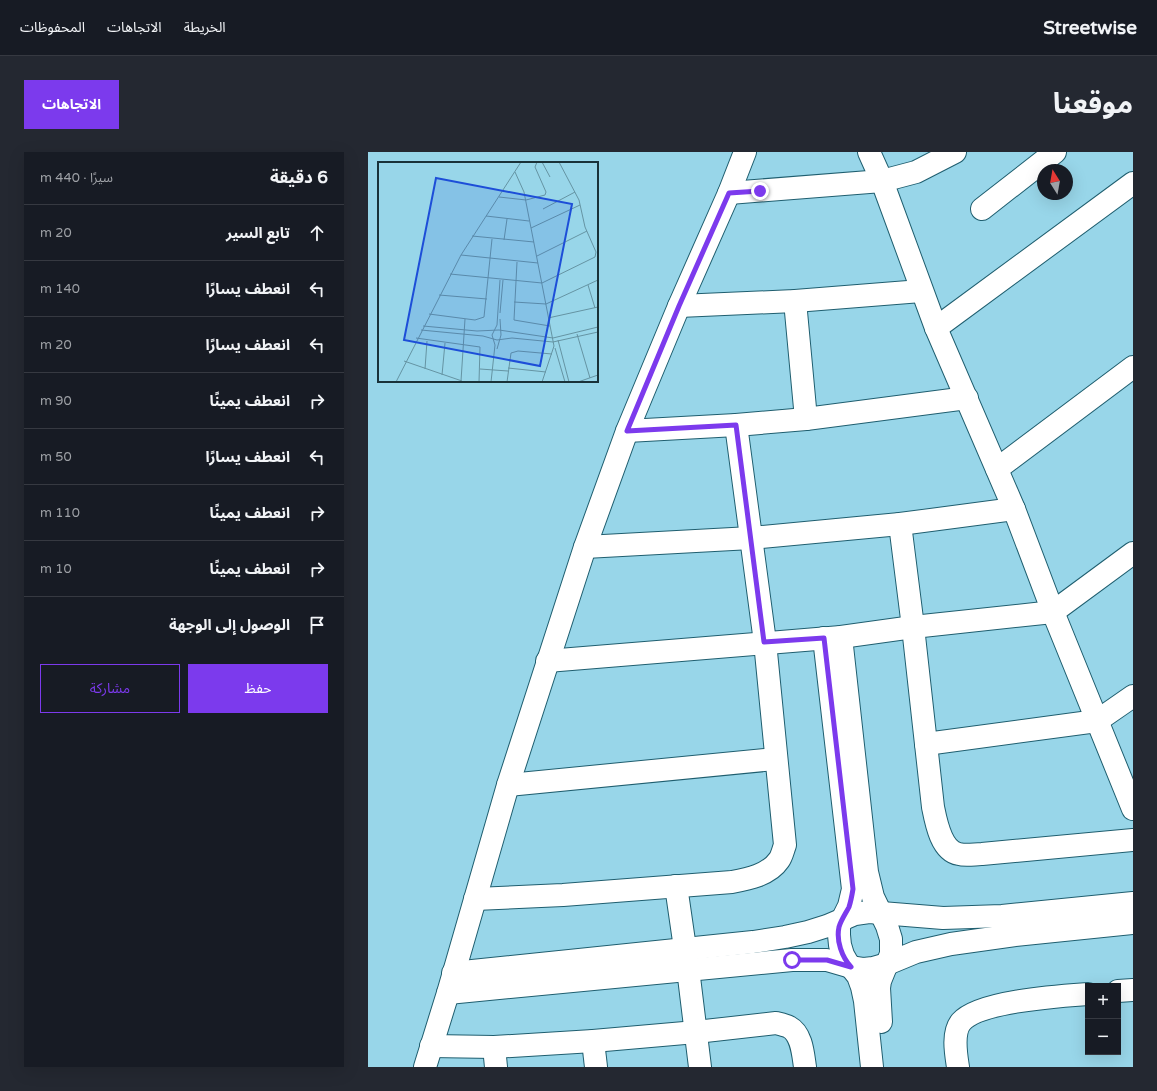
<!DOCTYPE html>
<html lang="ar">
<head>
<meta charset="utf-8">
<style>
	:root { --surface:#171b24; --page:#242831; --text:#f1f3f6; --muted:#9ea1a6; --line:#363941; --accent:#7c3aed }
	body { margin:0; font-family:"Varela Round","Noto Sans Arabic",sans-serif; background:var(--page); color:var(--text); direction:rtl }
	.controls { position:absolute; right:12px; bottom:12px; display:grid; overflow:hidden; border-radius:0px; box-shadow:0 4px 16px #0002 }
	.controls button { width:36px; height:36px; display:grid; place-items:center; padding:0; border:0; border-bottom:1px solid var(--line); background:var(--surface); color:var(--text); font:20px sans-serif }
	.compass { position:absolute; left:669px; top:12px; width:36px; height:36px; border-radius:50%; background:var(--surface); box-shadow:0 4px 16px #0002; rotate:349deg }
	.stop { position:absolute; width:12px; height:12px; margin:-9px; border:3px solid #7c3aed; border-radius:50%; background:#fff }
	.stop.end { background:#7c3aed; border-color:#fff; box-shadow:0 1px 4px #0008 }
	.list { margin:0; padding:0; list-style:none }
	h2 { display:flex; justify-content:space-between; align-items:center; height:52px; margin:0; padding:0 16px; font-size:17px }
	h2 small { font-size:13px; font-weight:400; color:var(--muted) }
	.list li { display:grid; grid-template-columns:26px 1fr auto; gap:12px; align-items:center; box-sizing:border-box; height:56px; padding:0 16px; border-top:1px solid var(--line) }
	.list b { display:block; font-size:15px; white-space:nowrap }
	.list em { font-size:13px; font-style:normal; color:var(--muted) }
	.actions { display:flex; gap:8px; padding:12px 16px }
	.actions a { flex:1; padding:9px 0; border:1px solid var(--accent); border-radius:0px; text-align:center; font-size:14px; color:var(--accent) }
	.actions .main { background:var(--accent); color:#fff }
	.icon { flex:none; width:22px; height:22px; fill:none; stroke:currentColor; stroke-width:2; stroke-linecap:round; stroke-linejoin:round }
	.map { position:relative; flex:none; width:765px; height:915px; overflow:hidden; direction:ltr; border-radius:0px }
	header { display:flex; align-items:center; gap:24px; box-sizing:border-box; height:56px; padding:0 20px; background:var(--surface); border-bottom:1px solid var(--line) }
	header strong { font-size:19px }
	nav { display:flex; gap:22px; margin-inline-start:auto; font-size:14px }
	.intro { display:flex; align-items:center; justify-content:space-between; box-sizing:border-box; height:96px; padding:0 24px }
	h1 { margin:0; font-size:28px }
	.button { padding:10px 18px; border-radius:0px; background:var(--accent); color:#fff; font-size:14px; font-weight:700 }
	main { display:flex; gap:24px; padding:0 24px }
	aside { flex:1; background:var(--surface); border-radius:0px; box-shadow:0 4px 16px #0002 }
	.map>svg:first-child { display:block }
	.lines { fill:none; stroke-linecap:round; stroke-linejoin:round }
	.minor-casing { stroke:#1f5e6f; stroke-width:24 }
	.minor { stroke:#fff; stroke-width:22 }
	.route { stroke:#7c3aed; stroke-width:5 }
	.inset-road { fill:none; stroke:#6594a3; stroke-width:1 }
	.view { fill:#1d4ed8; fill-opacity:0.15; stroke:#1d4ed8; stroke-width:2 }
	.inset-edge { fill:none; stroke:#193239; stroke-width:2 }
</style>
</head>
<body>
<header>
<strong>Streetwise</strong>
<nav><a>الخريطة</a><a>الاتجاهات</a><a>المحفوظات</a></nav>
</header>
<div class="intro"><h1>موقعنا</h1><a class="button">الاتجاهات</a></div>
<main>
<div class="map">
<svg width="765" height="915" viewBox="0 0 765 915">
	<rect width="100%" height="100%" fill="#98d6e9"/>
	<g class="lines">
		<defs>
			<g id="minor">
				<polyline points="501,0 514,29 568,176 646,357 685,460 765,657"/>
				<polyline points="361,41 514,29 548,20 587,0"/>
				<polyline points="614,57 687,0"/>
				<polyline points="427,149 438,267"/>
				<polyline points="311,154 427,149 553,139"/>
				<polyline points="568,176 765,31"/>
				<polyline points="259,279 368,273 438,267 599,246"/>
				<polyline points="629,317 765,215"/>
				<path d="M532 372 545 475 565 655C568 670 573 699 591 702 598 704 607 702 614 702L765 688"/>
				<polyline points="217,395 383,386 532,372 646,357"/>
				<polyline points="473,485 499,720 505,745 519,774 523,787 523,802 512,829 511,836 513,870"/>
				<polyline points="456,486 485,737 481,754 471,774 471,783 472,793 475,803 479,810 490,824 494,835 497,849 504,915"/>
				<polyline points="179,509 473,485 545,475 685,460 765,401"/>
				<polyline points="558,592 729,569 765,544"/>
				<polyline points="140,633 407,607"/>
				<polyline points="308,734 320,817 332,915"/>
				<path d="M107 747 195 743 364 730C380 727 401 723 411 708 414 704 415 698 417 693L397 490 368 273"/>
				<polyline points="85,821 385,790 417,785 440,780 459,774 487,762 501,760 575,766 634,764 765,751"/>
				<polyline points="750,839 765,838"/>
				<polyline points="80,841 424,808 459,808 483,815 496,817 505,816 519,812 548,800 583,792 647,783 765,771"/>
				<polyline points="225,889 228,915"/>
				<path d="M63 894 126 895 225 889 328 880 408 871C412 872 417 873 421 875 434 882 435 902 437 915"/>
				<polyline points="126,895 128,915"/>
				<polyline points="57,915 80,841 140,633 217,395 259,279 311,154 361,41 377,0"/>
				<path d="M590 915C588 902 584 881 593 870 611 849 692 844 720 842"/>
			</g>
		</defs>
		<use href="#minor" class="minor-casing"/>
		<use href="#minor" class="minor"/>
	</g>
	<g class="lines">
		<path class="route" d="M392 39 361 41 311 154 259 279 368 273 396 490 456 486 485 737C484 743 483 749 481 755 478 761 473 768 471 775 468 789 474 805 483 815L459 808H424"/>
	</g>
	<g transform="translate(10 10)">
		<rect width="220" height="220" fill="#98d6e9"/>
		<path class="inset-road" d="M164 0 172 15M137 10 146 30 176 184 164 220M121 35 148 38 167 33 168 30 157 5 159 0M165 47 197 30M108 54 151 59M153 66 202 43M94 74 156 80M126 78 129 57M83 93 160 101M159 94 209 69M139 100 136 158 172 164M72 112 164 121 217 95 218 90 207 65 201 38 181 0M210 123 217 146M61 133 109 137M136 140 168 142 220 118M122 151 125 118M51 152 97 158 106 155 114 77M170 156 220 145M45 164 99 169 121 168 175 176 220 165M43 168 105 174 119 178 134 176 175 180 220 170M199 172 212 216M38 176 102 185 101 220M180 178 191 220M177 186 187 220M119 187 123 173 122 157M26 199 84 219M130 206 168 210M47 207 49 179M102 207 130 209M64 213 67 181M83 219 87 157M18 220 83 93 143 0M113 220 117 183 114 173 119 163 122 118M129 220 133 191 140 189 174 192M200 220 220 213"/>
		<path class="view" d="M58 16 194 42 162 204 26 178Z"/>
		<rect width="220" height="220" class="inset-edge"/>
	</g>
</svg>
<div class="controls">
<button>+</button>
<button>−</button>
</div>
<svg class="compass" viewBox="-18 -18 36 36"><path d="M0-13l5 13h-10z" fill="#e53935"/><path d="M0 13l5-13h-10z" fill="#9ea1a6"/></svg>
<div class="stop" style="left:424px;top:808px"></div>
<div class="stop end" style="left:392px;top:39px"></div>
</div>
<aside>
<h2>6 دقيقة<small>سيرًا · 440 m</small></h2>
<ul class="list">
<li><svg class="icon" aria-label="ahead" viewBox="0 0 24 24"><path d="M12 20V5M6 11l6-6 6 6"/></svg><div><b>تابع السير</b></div><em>20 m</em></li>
<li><svg class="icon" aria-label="left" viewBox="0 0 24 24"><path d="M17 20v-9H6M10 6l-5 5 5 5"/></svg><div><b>انعطف يسارًا</b></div><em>140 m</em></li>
<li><svg class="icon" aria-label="left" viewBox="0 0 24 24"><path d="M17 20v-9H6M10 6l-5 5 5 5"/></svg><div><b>انعطف يسارًا</b></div><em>20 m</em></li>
<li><svg class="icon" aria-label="right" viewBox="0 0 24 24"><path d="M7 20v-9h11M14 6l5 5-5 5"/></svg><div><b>انعطف يمينًا</b></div><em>90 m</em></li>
<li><svg class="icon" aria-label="left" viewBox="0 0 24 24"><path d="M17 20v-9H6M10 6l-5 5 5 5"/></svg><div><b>انعطف يسارًا</b></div><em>50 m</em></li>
<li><svg class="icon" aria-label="right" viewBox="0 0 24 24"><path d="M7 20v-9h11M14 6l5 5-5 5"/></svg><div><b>انعطف يمينًا</b></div><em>110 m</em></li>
<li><svg class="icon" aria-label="right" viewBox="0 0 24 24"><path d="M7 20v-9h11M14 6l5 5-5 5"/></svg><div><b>انعطف يمينًا</b></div><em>10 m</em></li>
<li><svg class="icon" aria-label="arrive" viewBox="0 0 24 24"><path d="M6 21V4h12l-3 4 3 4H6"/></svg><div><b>الوصول إلى الوجهة</b></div></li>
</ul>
<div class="actions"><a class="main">حفظ</a><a>مشاركة</a></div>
</aside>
</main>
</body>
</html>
